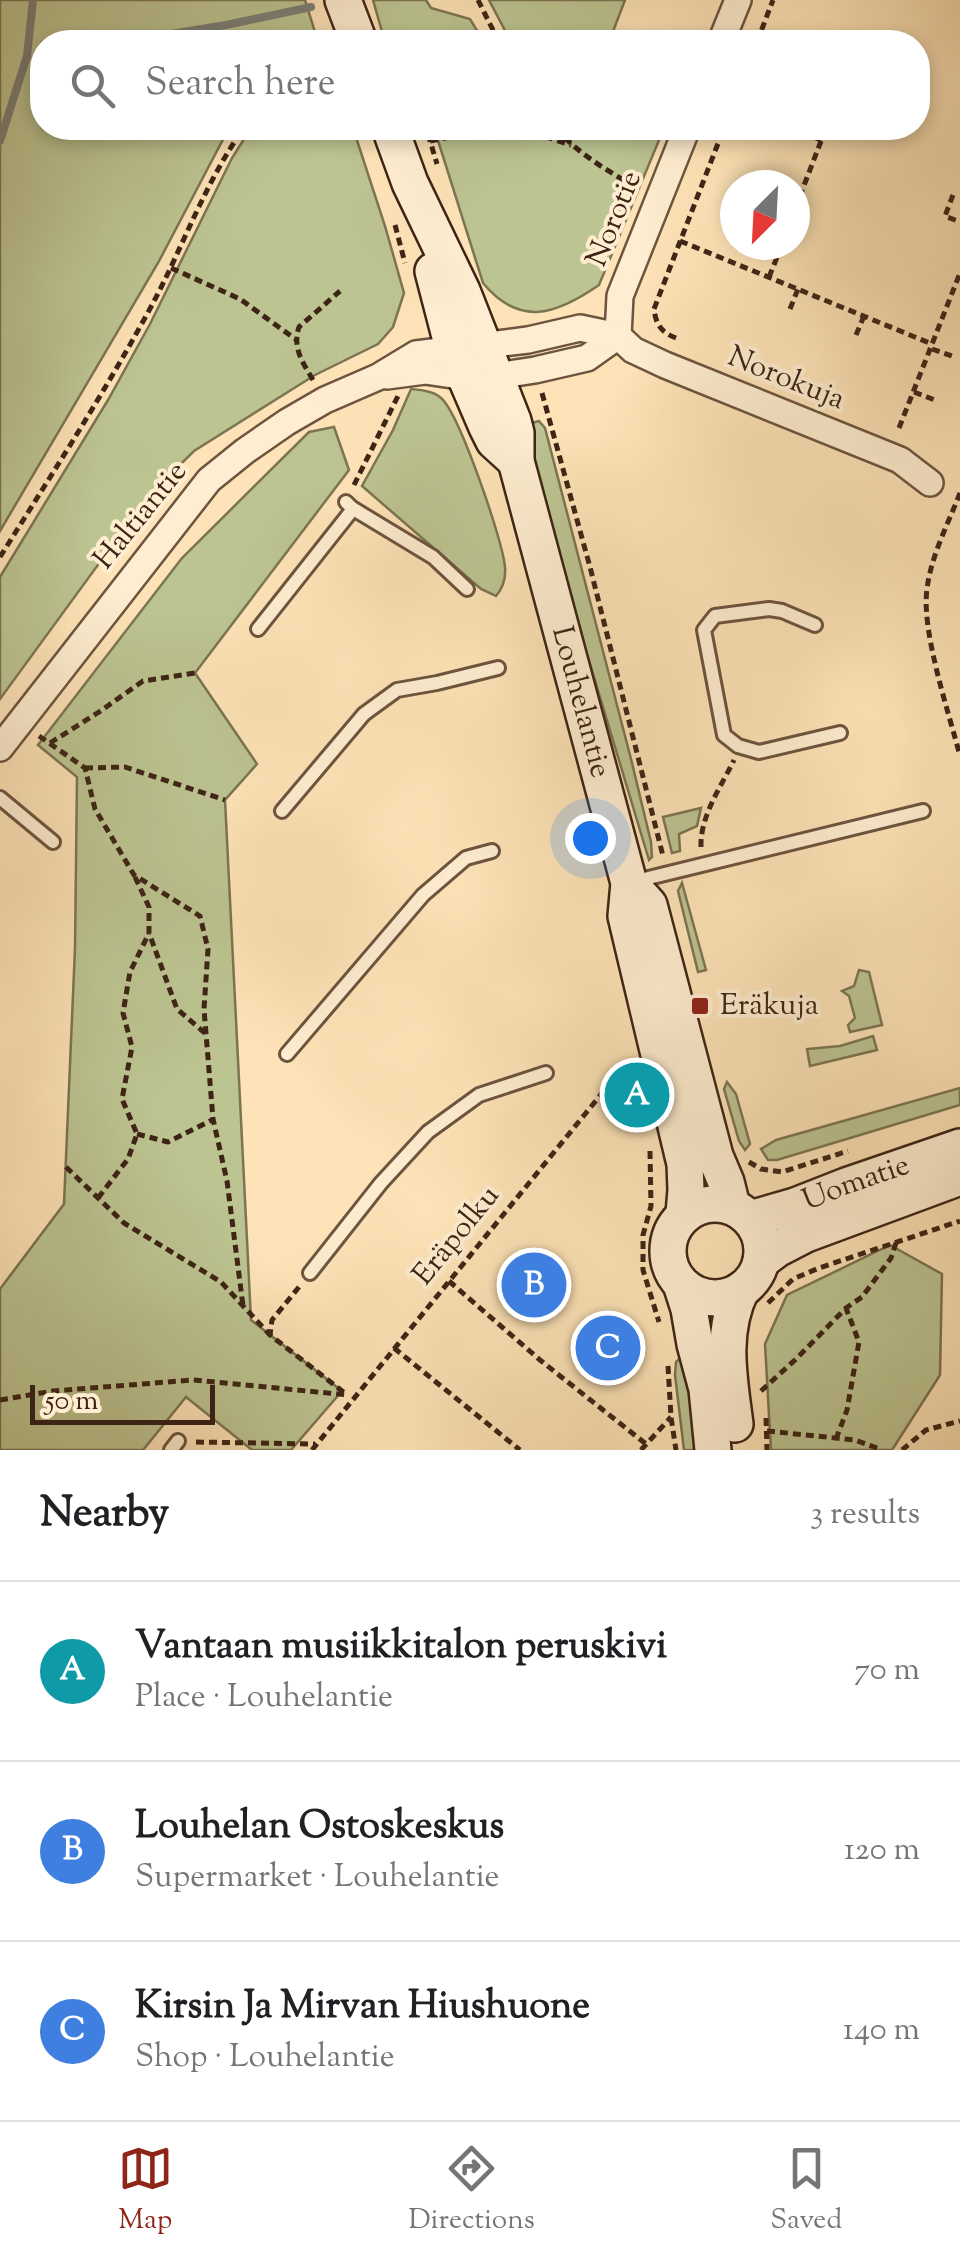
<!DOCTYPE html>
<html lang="en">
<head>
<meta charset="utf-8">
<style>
	:root { --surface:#fff; --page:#f6f6f6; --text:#202124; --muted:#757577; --line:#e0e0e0; --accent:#8f2418 }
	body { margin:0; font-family:"Sorts Mill Goudy",serif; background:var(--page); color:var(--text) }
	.compass { position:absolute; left:720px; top:170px; width:90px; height:90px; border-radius:50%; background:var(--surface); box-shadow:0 5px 15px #0003; rotate:204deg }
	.scale { position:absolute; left:30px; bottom:25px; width:185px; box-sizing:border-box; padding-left:10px; border:5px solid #3d2415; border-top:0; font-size:28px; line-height:35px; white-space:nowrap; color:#3d2415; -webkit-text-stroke:8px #feedd0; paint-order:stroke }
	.you { position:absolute; left:590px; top:838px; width:35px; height:35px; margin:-25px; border:8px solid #fff; border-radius:50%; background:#1a73e8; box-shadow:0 0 0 15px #1a73e833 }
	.badge { display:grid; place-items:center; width:65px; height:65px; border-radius:50%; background:var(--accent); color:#fff; font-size:32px; font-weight:700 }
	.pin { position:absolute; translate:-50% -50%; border:5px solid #fff; box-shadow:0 2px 10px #0006 }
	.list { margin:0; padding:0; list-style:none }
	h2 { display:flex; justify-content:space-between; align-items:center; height:130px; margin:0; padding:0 40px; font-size:42px }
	h2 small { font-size:32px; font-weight:400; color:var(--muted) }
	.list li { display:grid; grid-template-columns:65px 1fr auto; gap:30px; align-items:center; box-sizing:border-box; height:180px; padding:0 40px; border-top:2px solid var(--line) }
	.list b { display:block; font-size:38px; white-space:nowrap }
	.list p { margin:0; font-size:32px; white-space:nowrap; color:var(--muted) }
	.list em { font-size:32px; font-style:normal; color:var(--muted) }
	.icon { flex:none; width:55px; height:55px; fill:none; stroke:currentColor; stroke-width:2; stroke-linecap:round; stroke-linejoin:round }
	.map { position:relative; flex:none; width:960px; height:1450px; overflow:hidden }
	.search { position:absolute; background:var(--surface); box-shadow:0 5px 15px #0003; left:30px; right:30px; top:30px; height:110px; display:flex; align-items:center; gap:25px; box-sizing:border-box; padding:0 35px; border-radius:40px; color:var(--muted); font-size:38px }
	.sheet { height:670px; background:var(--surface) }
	nav { display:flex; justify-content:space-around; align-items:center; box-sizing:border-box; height:140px; border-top:2px solid var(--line); background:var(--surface); font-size:28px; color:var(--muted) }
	nav a { display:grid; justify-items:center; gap:5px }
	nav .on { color:var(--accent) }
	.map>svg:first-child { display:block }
	.green { fill:#bcc491; stroke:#7c7453; stroke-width:2.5 }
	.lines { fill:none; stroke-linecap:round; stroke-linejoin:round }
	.stream { stroke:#7a7f77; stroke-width:8 }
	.lane-casing { stroke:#6d543e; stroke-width:18 }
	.street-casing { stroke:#6d543e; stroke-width:30 }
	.secondary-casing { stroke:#3d2415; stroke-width:40 }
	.path { stroke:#3d2415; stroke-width:5; stroke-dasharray:8 5; stroke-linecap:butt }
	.lane { stroke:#feedd0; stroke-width:12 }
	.street { stroke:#feedd0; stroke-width:25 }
	.secondary { stroke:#feedd0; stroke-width:35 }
	.poi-dot { fill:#8f2418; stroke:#feedd0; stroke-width:4 }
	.labels { text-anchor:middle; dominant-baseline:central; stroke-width:8; stroke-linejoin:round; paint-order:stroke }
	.street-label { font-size:30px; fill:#3d2415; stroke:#feedd0 }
	.poi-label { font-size:30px; fill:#3d2415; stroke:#feedd0; text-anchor:start }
</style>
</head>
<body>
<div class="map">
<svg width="960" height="1450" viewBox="0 0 960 1450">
	<rect width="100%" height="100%" fill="#fde3b7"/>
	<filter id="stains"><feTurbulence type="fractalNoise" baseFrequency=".002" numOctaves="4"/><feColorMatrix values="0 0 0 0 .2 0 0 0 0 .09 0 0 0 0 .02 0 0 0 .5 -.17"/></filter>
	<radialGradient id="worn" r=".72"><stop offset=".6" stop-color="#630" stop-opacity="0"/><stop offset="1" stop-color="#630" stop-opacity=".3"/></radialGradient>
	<g class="green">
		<polygon points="0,0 305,0 315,32 312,42 42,42 42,128 229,128 158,263 0,531"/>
		<polygon points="373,0 426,0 431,8 470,19 484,42 385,42"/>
		<polygon points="489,0 625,0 609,42 511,42"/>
		<polygon points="251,128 353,128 385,226 404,293 393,327 378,344 315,375 194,451 149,495 0,699 0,577 108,400 150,324 232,158"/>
		<path d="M434 128H664L599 285C557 314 520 328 483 283Z"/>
		<path d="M411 389C421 390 434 391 441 398 459 413 503 541 505 567 506 578 503 588 496 596L481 589 362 486 393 430Z"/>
		<polygon points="539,421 545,428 631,759 651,842 652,857 649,860 587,654 525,425"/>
		<polygon points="334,427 349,470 195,673 257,764 225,800 251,1320 342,1391 291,1450 252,1450 186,1397 143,1450 0,1450 0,1289 64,1204 75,948 77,777 38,745 182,558 309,432"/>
		<polygon points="701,808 697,826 679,834 680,851 672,853 663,817"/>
		<polygon points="682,883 706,970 698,972 678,891"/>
		<polygon points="859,970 869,972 882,1025 850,1032 848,1025 855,1018 849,996 842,991 854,986"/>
		<polygon points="873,1036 877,1050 810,1066 807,1049 840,1046"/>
		<polygon points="727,1082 736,1094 750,1144 745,1150 739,1141 724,1089"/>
		<polygon points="960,1088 960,1105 777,1160 768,1160 761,1149 776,1140"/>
		<polygon points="890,1245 942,1274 940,1375 892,1450 771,1450 765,1344 787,1295"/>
		<polygon points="682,1356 686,1356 701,1450 684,1450 675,1375 676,1362"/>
	</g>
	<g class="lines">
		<g class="stream">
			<polyline points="122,42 226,25 311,7"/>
			<polyline points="0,141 27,56 33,0"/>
		</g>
		<defs>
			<g id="lane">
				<polyline points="352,508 433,557 467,589"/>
				<polyline points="815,625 782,611 769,609 715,616 704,630 724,735 738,746 759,752 840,733"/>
				<polyline points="258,629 353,509 346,502"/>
				<polyline points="0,798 53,842"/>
				<polyline points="282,811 364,714 397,690 437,683 498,668"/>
				<polyline points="632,882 923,811"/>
				<polyline points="287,1054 423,895 466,858 492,851"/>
				<polyline points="310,1273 381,1183 428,1132 479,1095 546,1073"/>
				<polyline points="171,1450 178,1441"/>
			</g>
			<g id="street">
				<polyline points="721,42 738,0"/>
				<polyline points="618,336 620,296 687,128"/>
				<polyline points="387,376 425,371 466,377 496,376 535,370 587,358 618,336"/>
				<polyline points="0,748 209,480 245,451 287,422 325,400 378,377 416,354 528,340 580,328 618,336 633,350 665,365 900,460 930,483"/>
			</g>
			<g id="secondary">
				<polyline points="343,0 359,42"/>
				<path id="s1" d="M390 128 410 183 462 291 513 421 516 433V461L629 883 626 916 685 1164 686 1190 684 1214"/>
				<polyline points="433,271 453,348 487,427 494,441 516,461"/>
				<polyline points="629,883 649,905 715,1156 726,1182 732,1206"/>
				<circle cx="715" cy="1251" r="47"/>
				<path id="s2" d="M750 1219 795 1206 846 1186 960 1147"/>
				<polyline points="761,1261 777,1249 806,1234 960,1177"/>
				<polyline points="681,1284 689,1309 695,1344 707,1389 713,1450"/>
				<path d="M735 1424C729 1378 720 1333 741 1290"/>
			</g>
		</defs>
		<use href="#lane" class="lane-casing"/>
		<use href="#street" class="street-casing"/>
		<use href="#secondary" class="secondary-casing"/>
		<g class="path">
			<polyline points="478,0 499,42"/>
			<polyline points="757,42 773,0"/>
			<path d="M556 128C579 155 607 170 637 188"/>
			<polyline points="803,133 821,140"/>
			<polyline points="428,134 437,164"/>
			<polyline points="430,141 480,131 525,130 571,145"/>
			<polyline points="953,195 945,216 960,222"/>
			<polyline points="795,209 826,128"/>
			<polyline points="395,225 405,263"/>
			<polyline points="680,241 932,344"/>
			<polyline points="171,268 240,299 298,341"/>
			<polyline points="769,277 782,245"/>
			<polyline points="790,309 798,289"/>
			<polyline points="856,335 864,316"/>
			<path d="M676 338C661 332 656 325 654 309L724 128"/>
			<polyline points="932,349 952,356"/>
			<path d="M313 380C303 363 292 348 299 327L340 291"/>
			<polyline points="914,392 935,400"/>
			<polyline points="542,393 590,567 663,856"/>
			<polyline points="899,428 960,273"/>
			<polyline points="354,485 398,396"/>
			<path d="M960 493C948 524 931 556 927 589 921 631 949 713 960 756"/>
			<path d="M0 557C52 474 105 392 152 305 183 247 205 182 244 128"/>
			<polyline points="39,736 85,768 95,809 134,875 200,916 208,949 204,1009 213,1119 227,1181 243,1306"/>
			<polyline points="50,743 99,712 143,681 195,673"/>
			<polyline points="85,768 125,767 225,800"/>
			<path d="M701 847C700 816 721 787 734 760"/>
			<polyline points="135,877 149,907 149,933 177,1009 206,1034"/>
			<polyline points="137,1134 168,1142 212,1120"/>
			<polyline points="650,1151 651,1206 643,1235 643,1270 659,1322"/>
			<polyline points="749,1162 761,1169 782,1172 848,1151"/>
			<polyline points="66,1167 124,1223 221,1282 270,1335"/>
			<polyline points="98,1198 128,1159 137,1134 122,1099 132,1047 123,1013 130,972 149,933"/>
			<polyline points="449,1281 540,1360 646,1444"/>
			<polyline points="299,1287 272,1320 270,1335 346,1394"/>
			<polyline points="768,1303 793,1279 819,1268 960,1221"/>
			<polyline points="394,1348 520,1450"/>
			<polyline points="668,1366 671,1417 676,1450"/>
			<polyline points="761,1391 796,1359 846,1308 862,1297 891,1258 897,1240"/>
			<polyline points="0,1400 53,1391 193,1380 348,1395"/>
			<polyline points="766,1418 767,1450"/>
			<polyline points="767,1431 855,1440 882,1450"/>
			<polyline points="836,1439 847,1410 859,1342 846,1308"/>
			<polyline points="196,1442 315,1444"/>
			<polyline points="312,1450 629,1060"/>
			<polyline points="641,1450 671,1417"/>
			<polyline points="902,1450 926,1430 960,1421"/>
		</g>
		<use href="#lane" class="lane"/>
		<use href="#street" class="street"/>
		<use href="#secondary" class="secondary"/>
	</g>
	<rect class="poi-dot" x="690" y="996" width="20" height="20" rx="5"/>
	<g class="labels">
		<g class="street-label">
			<text transform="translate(615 219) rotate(-68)">Norotie</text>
			<text transform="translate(786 379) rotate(22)">Norokuja</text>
			<text transform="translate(141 516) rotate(-51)">Haltiantie</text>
			<text stroke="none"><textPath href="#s1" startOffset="608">Louhelantie</textPath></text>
			<text stroke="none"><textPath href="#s2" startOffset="112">Uomatie</textPath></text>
			<text transform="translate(457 1236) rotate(-51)">Eräpolku</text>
		</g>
		<g class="poi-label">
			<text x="720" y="1006">Eräkuja</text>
		</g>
	</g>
	<rect width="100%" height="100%" filter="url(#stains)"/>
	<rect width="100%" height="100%" fill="url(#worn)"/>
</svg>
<svg class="compass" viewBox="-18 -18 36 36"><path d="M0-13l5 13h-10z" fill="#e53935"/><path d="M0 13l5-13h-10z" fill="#757577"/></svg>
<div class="scale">50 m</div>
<div class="you"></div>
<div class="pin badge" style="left:637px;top:1095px;background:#0f9aa8">A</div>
<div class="pin badge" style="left:534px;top:1285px;background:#3f7fe0">B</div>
<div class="pin badge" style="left:608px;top:1348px;background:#3f7fe0">C</div>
<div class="search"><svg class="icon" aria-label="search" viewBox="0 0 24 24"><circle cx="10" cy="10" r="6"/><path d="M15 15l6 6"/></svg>Search here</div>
</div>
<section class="sheet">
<h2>Nearby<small>3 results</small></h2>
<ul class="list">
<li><span class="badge" style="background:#0f9aa8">A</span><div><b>Vantaan musiikkitalon peruskivi</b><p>Place · Louhelantie</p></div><em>70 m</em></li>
<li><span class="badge" style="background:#3f7fe0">B</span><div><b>Louhelan Ostoskeskus</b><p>Supermarket · Louhelantie</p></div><em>120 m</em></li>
<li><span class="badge" style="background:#3f7fe0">C</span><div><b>Kirsin Ja Mirvan Hiushuone</b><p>Shop · Louhelantie</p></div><em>140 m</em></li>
</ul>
</section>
<nav>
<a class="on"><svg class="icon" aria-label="map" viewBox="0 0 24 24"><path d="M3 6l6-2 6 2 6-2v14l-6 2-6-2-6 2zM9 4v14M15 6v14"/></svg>Map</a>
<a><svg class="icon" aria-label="directions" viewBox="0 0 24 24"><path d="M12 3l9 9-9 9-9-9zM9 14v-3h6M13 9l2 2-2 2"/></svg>Directions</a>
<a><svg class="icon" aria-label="saved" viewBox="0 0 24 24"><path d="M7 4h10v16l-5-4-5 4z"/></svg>Saved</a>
</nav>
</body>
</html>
